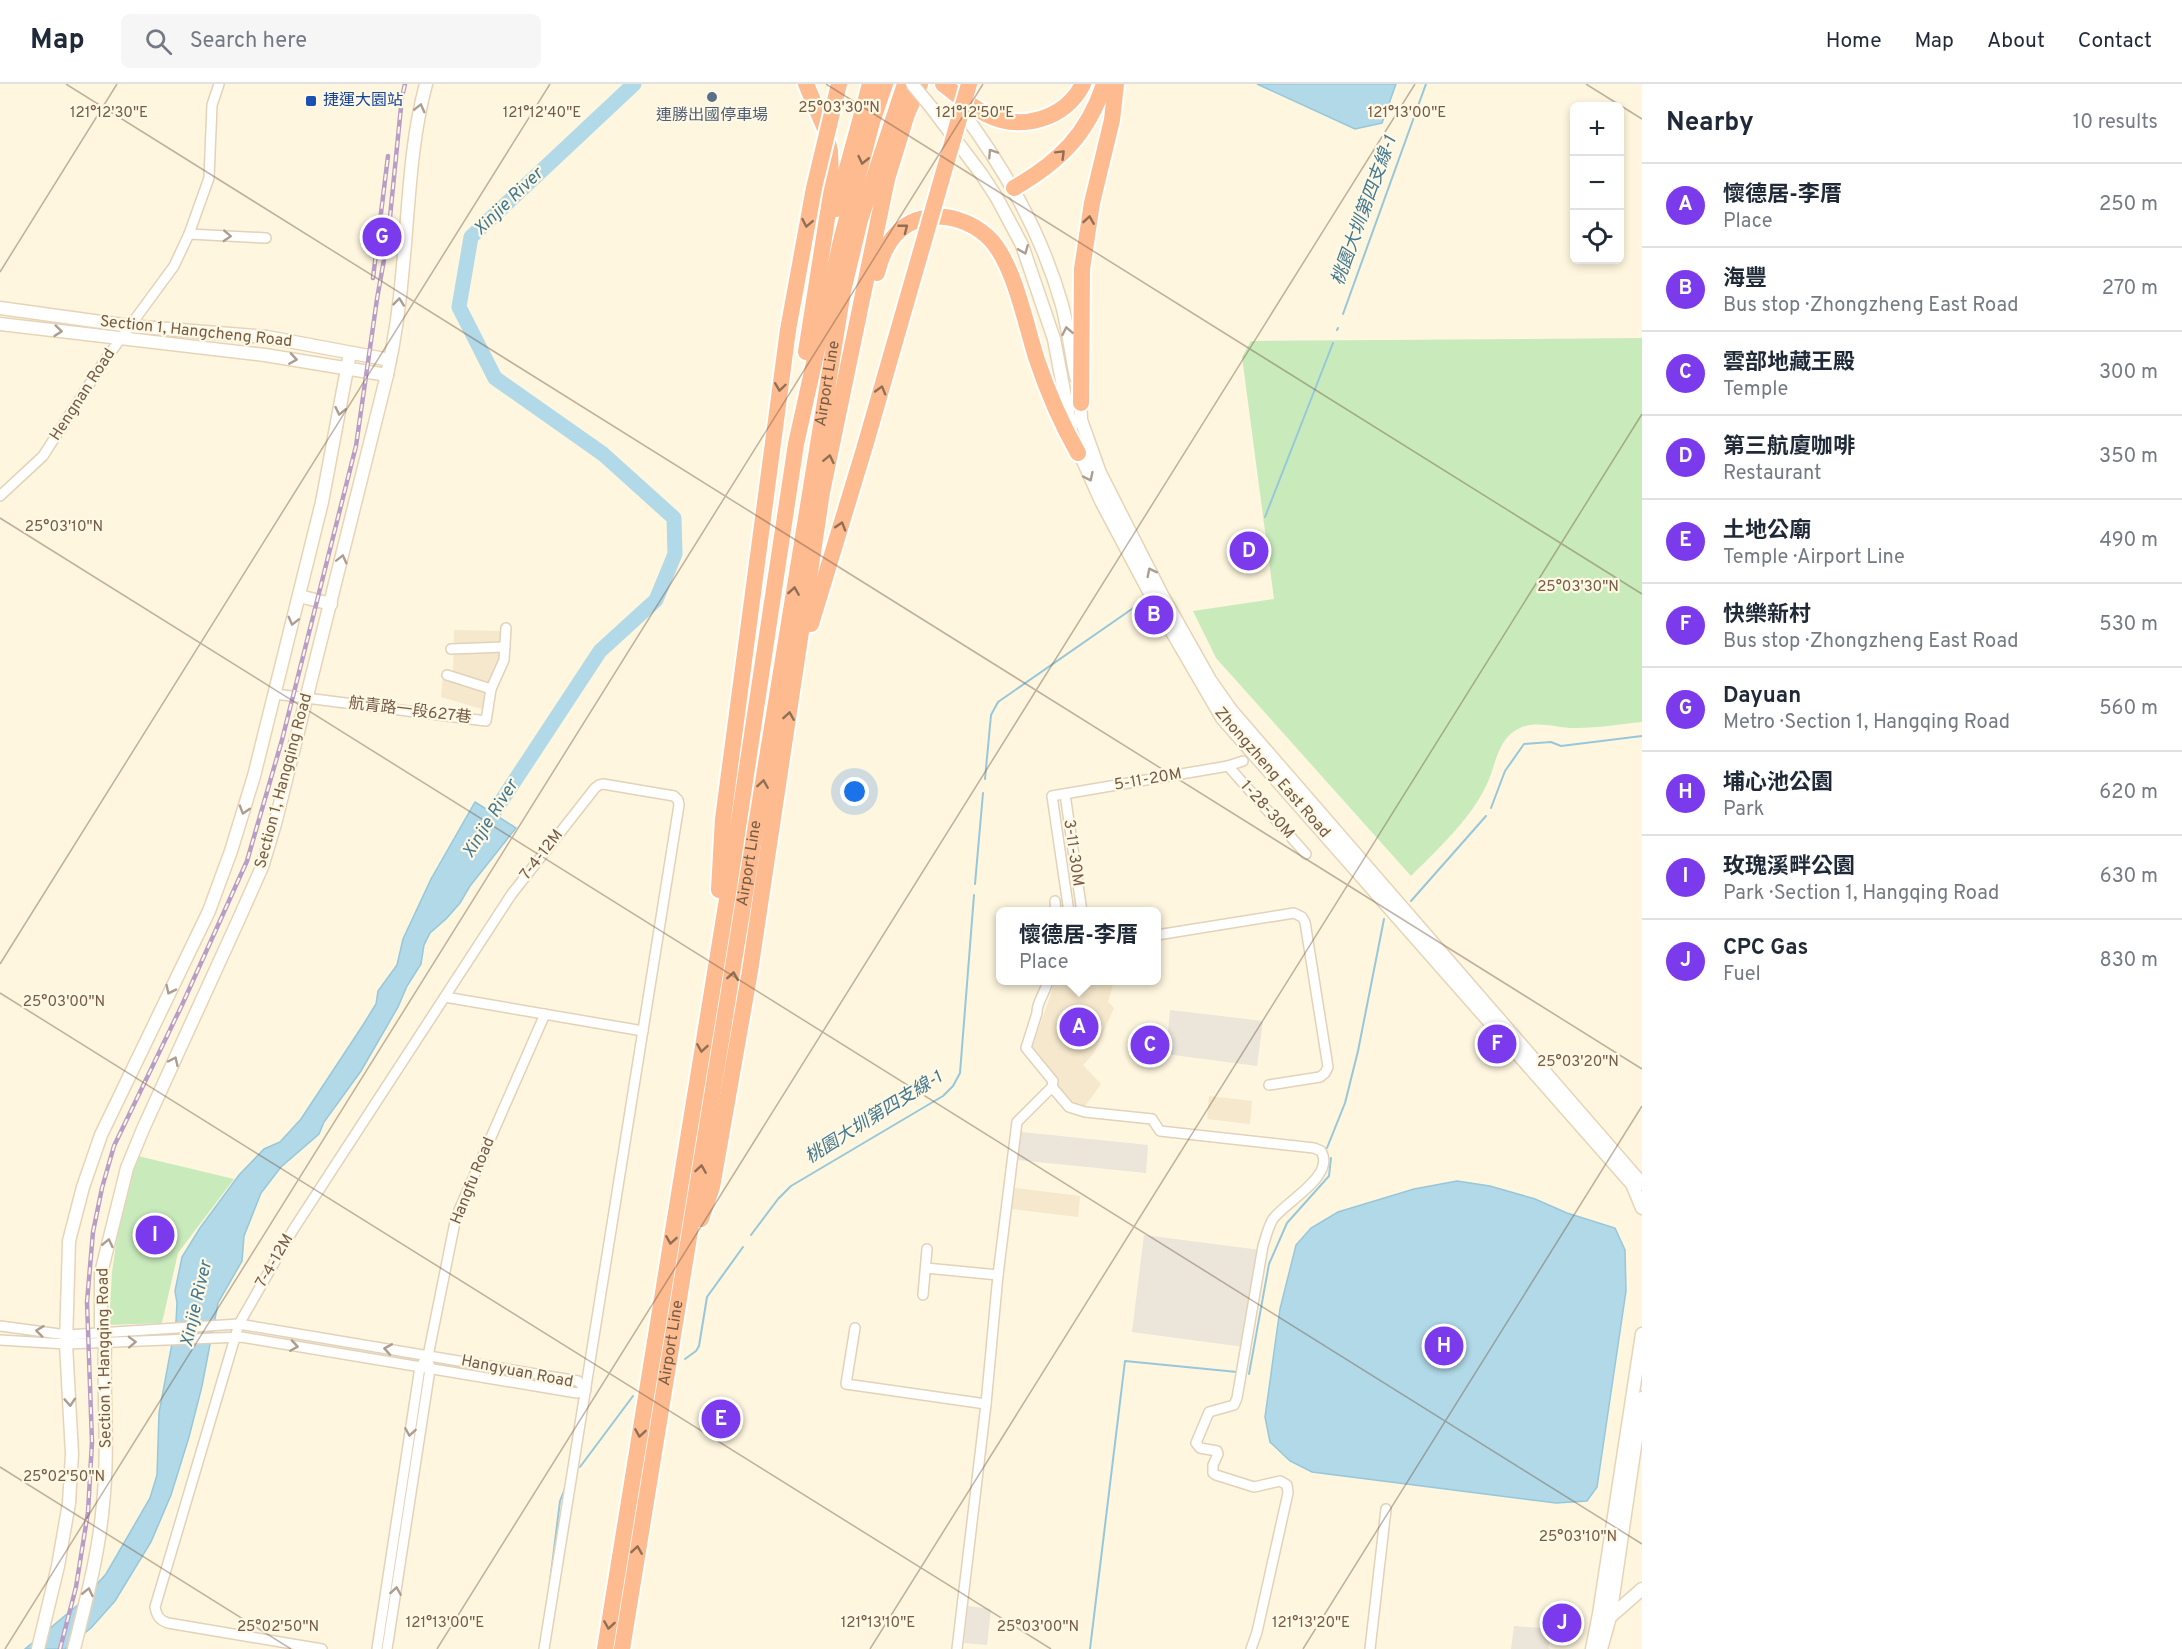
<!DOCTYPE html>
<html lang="en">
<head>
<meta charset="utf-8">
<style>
	:root { --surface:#fff; --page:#f6f6f7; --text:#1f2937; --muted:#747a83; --line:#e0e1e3; --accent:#7c3aed }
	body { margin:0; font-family:Overpass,"Noto Sans TC",sans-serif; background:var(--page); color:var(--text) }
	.controls { position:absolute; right:18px; top:18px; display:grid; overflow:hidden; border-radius:9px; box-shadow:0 3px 9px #0003 }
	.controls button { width:54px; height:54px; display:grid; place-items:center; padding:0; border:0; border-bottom:2px solid var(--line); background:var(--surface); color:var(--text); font:30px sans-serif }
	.you { position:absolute; left:855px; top:708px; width:21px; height:21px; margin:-15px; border:4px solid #fff; border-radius:50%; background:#1a73e8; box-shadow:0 0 0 9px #1a73e833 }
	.badge { display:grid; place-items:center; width:39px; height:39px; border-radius:50%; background:var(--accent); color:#fff; font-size:20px; font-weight:700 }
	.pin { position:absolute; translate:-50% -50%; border:3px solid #fff; box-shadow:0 2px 6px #0006 }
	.popup { position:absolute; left:996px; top:823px; width:165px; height:78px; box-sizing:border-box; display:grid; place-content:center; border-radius:9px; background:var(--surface); filter:drop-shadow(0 2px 4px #0005); font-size:20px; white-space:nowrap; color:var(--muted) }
	.popup b { font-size:22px; color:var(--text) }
	.popup::after { content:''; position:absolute; left:50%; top:100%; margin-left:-12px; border:12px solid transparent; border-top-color:var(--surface) }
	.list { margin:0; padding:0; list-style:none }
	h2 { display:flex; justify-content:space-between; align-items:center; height:78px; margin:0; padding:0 24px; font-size:26px }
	h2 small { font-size:20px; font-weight:400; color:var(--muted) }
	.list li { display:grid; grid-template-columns:39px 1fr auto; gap:18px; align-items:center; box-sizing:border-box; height:84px; padding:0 24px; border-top:2px solid var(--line) }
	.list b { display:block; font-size:22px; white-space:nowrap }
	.list p { margin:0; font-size:20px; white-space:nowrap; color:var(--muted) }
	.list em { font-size:20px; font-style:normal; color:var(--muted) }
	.icon { flex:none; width:33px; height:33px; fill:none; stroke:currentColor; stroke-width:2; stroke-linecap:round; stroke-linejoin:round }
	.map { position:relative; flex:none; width:1642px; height:1565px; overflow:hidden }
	header { display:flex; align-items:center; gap:36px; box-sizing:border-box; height:84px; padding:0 30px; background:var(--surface); border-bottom:2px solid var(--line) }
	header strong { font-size:28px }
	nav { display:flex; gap:33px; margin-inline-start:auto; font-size:21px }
	.search { width:420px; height:54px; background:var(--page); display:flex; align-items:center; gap:15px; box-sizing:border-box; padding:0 21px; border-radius:9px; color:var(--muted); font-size:22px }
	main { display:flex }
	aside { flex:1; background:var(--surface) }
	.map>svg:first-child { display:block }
	.residential { fill:#f6e8cc }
	.industrial { fill:#ebe5da }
	.green { fill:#c9ebbc }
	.water { fill:#b1d9e8; stroke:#97c7da; stroke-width:1.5 }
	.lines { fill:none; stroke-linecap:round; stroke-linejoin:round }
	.stream { stroke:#97c7da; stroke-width:2 }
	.river { stroke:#b1d9e8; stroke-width:15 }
	.street-casing { stroke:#e2d2b9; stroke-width:12 }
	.secondary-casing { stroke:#e7d4b7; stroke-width:15 }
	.highway-casing { stroke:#fff; stroke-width:20 }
	.street { stroke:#fff; stroke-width:9 }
	.secondary { stroke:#fff; stroke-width:12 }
	.highway { stroke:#fdbb8f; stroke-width:16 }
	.rail-casing { stroke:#b99dc6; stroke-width:4.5 }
	.rail { stroke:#fff8e5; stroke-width:2; stroke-dasharray:7; stroke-linecap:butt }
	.secondary-bridge-casing { stroke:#e7d4b7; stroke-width:15; stroke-linecap:butt }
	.highway-bridge-casing { stroke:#fff; stroke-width:20; stroke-linecap:butt }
	.secondary-bridge { stroke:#fff; stroke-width:12 }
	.highway-bridge { stroke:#fdbb8f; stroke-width:16 }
	.oneway { stroke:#ac9d8f }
	.oneway2 { stroke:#906f54 }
	.ticks { fill:none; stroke:#755c45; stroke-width:1.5; stroke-opacity:0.45 }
	.service-dot { fill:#5c6f8a; stroke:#fff8e5; stroke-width:2 }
	.transit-dot { fill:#1a4fb4; stroke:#fff8e5; stroke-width:2 }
	.labels { text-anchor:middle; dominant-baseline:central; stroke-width:4.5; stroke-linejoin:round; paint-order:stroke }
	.transit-label { font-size:16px; fill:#164399; stroke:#fff8e5; text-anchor:start }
	.service-label { font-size:16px; fill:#4e5e75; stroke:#fff8e5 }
	.street-label { font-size:16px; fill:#755c45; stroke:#fff8e5 }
	.water-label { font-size:18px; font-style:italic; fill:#407892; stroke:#fff8e5 }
	.ticks-label { font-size:15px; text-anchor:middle; fill:#755c45; stroke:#fff8e5; stroke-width:4.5; stroke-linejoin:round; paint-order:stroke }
</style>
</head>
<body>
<header>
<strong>Map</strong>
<div class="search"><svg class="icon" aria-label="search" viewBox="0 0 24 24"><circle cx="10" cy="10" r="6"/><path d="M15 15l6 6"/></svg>Search here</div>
<nav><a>Home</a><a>Map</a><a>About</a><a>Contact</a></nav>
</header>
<main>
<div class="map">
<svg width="1642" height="1565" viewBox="0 0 1642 1565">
	<rect width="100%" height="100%" fill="#fef6de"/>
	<g class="residential">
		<polygon points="454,546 505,547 503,577 485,626 441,613 443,592 453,593"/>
		<polygon points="1053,897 1114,897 1108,918 1114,924 1094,969 1083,981 1101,1000 1083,1025 1071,1021 1032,964 1053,904"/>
		<polygon points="1209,1012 1252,1017 1250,1040 1207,1035"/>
		<polygon points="1015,1104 1080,1112 1078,1133 1012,1125"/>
	</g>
	<g class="industrial">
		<polygon points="1170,926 1263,937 1257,982 1166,970"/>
		<polygon points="1021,1048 1148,1061 1146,1089 1018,1076"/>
		<polygon points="1144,1151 1260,1166 1244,1263 1132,1248"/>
		<polygon points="968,1522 991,1525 987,1561 964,1559"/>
		<polygon points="1514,1542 1555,1545 1548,1564 1551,1565 1511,1565"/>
	</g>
	<g class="green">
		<path d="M1642 254V638C1621 640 1599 644 1577 644 1558 645 1536 635 1518 645 1497 656 1496 681 1487 700 1470 736 1439 764 1411 792L1216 574 1193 527 1274 515 1242 273 1251 257Z"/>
		<polygon points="138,1072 234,1095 178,1169 162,1239 109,1241 112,1188 120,1133"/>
	</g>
	<g class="water">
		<polygon points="1257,0 1396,0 1382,39 1355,45"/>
		<polygon points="475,718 516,744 470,802 460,819 446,835 430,849 424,861 421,880 407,902 398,923 361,987 324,1038 319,1050 281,1083 261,1109 244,1152 242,1177 218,1219 202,1302 189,1353 171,1411 151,1458 115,1517 91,1544 65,1565 25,1565 79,1520 106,1490 150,1414 157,1391 159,1329 176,1238 177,1219 175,1207 182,1173 200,1144 239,1091 264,1065 280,1058 301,1035 363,941 376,920 378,907 397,881 403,855 431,795"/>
		<polygon points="1457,1097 1490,1102 1535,1115 1567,1129 1615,1144 1625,1166 1626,1207 1597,1403 1587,1417 1556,1419 1312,1388 1290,1377 1270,1358 1265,1333 1280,1225 1296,1161 1311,1144 1338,1128 1414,1105"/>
	</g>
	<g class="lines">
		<g class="stream">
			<polyline points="1343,230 1426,0"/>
			<polyline points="1337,246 1338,244"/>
			<polyline points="1265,433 1333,259"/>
			<polyline points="985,695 991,631 998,618 1142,518"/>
			<polyline points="1491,724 1505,687 1524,660 1551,658 1561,662 1642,652"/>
			<polyline points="975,800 983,709"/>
			<polyline points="1411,817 1486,732"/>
			<polyline points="1327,1064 1345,1019 1358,967 1384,835"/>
			<polyline points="751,1151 778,1115 791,1102 943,1012 953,1002 960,989 974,811"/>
			<polyline points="685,1275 696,1267 699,1262 707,1213 743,1163"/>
			<polyline points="1249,1290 1269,1180 1287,1139 1329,1092 1331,1074"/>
			<polyline points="580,1383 633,1312"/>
			<polyline points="548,1514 560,1417 566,1402"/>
			<polyline points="1090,1565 1125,1277 1237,1288"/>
		</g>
		<polyline class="river" points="483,745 600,567 656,516 675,470 674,434 603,370 495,294 459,223 471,153 634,0"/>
		<defs>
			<g id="street">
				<polyline points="189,150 266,154"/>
				<polyline points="0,412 43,372 105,276 174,182 189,150 209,94 212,21 219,0"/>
				<polyline points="451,565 505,563"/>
				<polyline points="447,591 491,605"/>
				<polyline points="275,610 486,637 491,605 504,576 506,544"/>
				<polyline points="1228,682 1306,770"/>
				<polyline points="1065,710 1082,828"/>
				<polyline points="1055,817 1056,828"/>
				<polyline points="1069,828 1052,712 1228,682 1243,677"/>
				<polyline points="1157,851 1294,829 1302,833 1305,838 1328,983 1325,989 1320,993 1269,1001"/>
				<polyline points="445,913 643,947"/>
				<path d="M1052 1003 1069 1023 1085 1028 1152 1035 1160 1047 1314 1064 1321 1067C1336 1092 1286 1117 1273 1135 1268 1143 1266 1153 1263 1162L1237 1314 1234 1321 1209 1328 1196 1359 1200 1364 1217 1367 1218 1370 1213 1381V1389L1216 1391 1254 1403 1280 1397 1287 1401 1288 1409 1257 1548 1251 1565"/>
				<polyline points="926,1184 998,1191"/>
				<polyline points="923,1211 927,1165"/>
				<polyline points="0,1242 67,1251 239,1240 578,1297 586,1306 577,1309 241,1253 66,1260 0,1256"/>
				<polyline points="855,1244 846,1300 986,1320"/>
				<path d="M322 1565 168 1539C159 1536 157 1532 155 1523L239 1240 293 1146 511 811 595 704 599 701 603 700 674 712 678 716 679 721 544 1565"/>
				<polyline points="377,1565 420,1283 428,1272 456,1133 545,930"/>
				<polyline points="387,1565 430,1285 429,1280"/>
				<path d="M957 1565 986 1320 998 1191 1017 1038 1052 1003 1053 997 1026 964 1037 929C1036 919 1046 908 1048 896"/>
				<polyline points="1370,1565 1386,1425"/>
			</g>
			<g id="secondary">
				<polyline points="931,23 982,91 997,114 1022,161 1054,255 1071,344"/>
				<path d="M959 23C1004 84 1041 147 1062 221 1068 244 1071 269 1076 293"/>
				<polyline points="0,224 130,242 267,253 390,276"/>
				<polyline points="0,240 265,271 387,291"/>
				<polyline points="1080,313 1081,336 1100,389 1162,511 1210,596 1231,626 1642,1100"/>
				<polyline points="1076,361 1101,417 1154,517 1222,634 1632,1100 1642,1124"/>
				<polyline points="299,512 331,520"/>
				<polyline points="1610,1533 1642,1505"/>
				<polyline points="38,1565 58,1482 69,1419 72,1370 66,1260 69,1157 83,1103 101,1051 209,827 231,767 254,692 322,418 350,269"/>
				<path d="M74 1565C86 1517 99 1469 103 1420 109 1366 103 1313 105 1259L101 1247V1189L127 1084 143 1045 238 837 262 783 275 740 387 291C395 255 400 219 403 182 409 121 410 59 426 0"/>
				<polyline points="1592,1565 1599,1530 1642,1250"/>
				<polyline points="1601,1565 1610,1533 1642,1314"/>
			</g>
			<g id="highway">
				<polyline points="806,0 825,45 830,67 831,93 829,122 806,268"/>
				<path d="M943 0C957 11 970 22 986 30 1021 48 1065 35 1083 0"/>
				<path d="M1014 104C1059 78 1088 50 1104 0"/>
				<polyline points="836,125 870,0"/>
				<path d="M877 189C883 164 897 139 925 134 947 129 972 138 988 153 1014 177 1026 243 1037 276 1048 309 1061 339 1078 369"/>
				<polyline points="1081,319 1082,185 1092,119 1112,36 1116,0"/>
				<polyline points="811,540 865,362"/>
				<polyline points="719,806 723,735 788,246"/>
				<polyline points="701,1135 712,1103 750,887 822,408 887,95 907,30 920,0"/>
				<polyline points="605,1565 729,803 796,360 841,157 872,38 885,0"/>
				<path id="s1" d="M622 1565 843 207 860 136 905 0"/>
			</g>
		</defs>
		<use href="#street" class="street-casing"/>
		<use href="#secondary" class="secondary-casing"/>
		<use href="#highway" class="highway-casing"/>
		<use href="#street" class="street"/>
		<use href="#secondary" class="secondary"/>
		<use href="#highway" class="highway"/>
		<defs>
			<g id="rail">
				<polyline points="373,194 388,72"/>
				<polyline points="60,1565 76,1503 88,1428 92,1358 87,1218 93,1148 102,1104 114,1062 182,921 247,777 282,656 356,362 377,215 388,153 402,13 405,0"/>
			</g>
		</defs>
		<use href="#rail" class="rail-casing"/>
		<use href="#rail" class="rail"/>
		<defs>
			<polyline id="secondary-bridge" points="912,0 931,23"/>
			<g id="highway-bridge">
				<polyline points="788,246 814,104 839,0"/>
				<polyline points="865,362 969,0"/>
			</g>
		</defs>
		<use href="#secondary-bridge" class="secondary-bridge-casing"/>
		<use href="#highway-bridge" class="highway-bridge-casing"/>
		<use href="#secondary-bridge" class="secondary-bridge"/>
		<use href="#highway-bridge" class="highway-bridge"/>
	</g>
	<defs><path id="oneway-chevron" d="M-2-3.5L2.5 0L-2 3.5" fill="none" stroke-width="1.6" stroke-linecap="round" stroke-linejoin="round" transform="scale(1.5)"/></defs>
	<g class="oneway">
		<use href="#oneway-chevron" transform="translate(420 24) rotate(-76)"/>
		<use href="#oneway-chevron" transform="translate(992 69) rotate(-123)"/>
		<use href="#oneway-chevron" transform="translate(227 152) rotate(3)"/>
		<use href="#oneway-chevron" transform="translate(1024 166) rotate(68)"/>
		<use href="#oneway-chevron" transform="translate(399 218) rotate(-84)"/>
		<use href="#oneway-chevron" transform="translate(58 247) rotate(6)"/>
		<use href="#oneway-chevron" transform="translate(1067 247) rotate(-101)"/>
		<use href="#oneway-chevron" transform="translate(293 275) rotate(9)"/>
		<use href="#oneway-chevron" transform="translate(340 327) rotate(102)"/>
		<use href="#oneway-chevron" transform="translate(1089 393) rotate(65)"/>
		<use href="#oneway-chevron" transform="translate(342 475) rotate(-76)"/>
		<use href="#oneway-chevron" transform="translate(1151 488) rotate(-117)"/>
		<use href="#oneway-chevron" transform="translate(293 537) rotate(104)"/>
		<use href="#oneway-chevron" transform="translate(244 726) rotate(107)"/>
		<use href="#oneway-chevron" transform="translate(170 906) rotate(116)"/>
		<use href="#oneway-chevron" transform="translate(174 977) rotate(-65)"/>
		<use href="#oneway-chevron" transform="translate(108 1159) rotate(-77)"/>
		<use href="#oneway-chevron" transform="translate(40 1247) rotate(-173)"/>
		<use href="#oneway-chevron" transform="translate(132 1258) rotate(-2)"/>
		<use href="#oneway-chevron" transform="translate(294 1262) rotate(9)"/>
		<use href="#oneway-chevron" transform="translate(388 1265) rotate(-170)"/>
		<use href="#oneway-chevron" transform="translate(70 1318) rotate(86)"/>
		<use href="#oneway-chevron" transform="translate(410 1348) rotate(99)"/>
		<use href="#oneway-chevron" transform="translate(396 1507) rotate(-81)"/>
		<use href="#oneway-chevron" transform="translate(88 1508) rotate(-77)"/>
	</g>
	<g class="oneway2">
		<use href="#oneway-chevron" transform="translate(1061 70) rotate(-45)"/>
		<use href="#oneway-chevron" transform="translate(863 76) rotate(103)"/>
		<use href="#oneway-chevron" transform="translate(1089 136) rotate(-81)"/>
		<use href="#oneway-chevron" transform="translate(807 139) rotate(101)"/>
		<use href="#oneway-chevron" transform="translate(904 144) rotate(-38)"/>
		<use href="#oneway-chevron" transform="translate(780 303) rotate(98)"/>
		<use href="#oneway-chevron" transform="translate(881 306) rotate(-74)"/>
		<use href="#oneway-chevron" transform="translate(829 375) rotate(-78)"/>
		<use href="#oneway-chevron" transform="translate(841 442) rotate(-73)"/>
		<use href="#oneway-chevron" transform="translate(794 507) rotate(-81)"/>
		<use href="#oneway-chevron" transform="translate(789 632) rotate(-81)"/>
		<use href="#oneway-chevron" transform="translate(763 700) rotate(-81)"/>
		<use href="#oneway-chevron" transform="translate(733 892) rotate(-81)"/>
		<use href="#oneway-chevron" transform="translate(702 964) rotate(99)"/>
		<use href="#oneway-chevron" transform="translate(701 1085) rotate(-81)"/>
		<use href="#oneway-chevron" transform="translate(671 1156) rotate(99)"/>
		<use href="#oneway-chevron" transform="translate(640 1349) rotate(99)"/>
		<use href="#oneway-chevron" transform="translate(637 1466) rotate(-81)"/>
		<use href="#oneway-chevron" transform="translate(609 1541) rotate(99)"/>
	</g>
	<path class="ticks" d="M66 0 1642 985M826 0 1642 510M1586 0 1642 35M0 188 117 0M0 434 1642 1460M0 880 550 0M0 909 1051 1565M0 1383 291 1565M5 1565 983 0M437 1565 1415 0M870 1565 1642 330M1303 1565 1642 1022"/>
	<circle class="service-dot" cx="712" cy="13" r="6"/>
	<rect class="transit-dot" x="305" y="11" width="12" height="12" rx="3"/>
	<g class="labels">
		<g class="transit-label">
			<text x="323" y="17">捷運大園站</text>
		</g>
		<g class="service-label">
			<text x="712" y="32">連勝出國停車場</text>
		</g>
		<g class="street-label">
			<text transform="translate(196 248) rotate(6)">Section 1, Hangcheng Road</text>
			<text stroke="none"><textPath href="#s1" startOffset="1282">Airport Line</textPath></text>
			<text transform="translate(83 311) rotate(-57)">Hengnan Road</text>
			<text transform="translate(410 627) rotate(7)">航青路一段627巷</text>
			<text transform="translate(1272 689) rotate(49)">Zhongzheng East Road</text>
			<text transform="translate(1148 696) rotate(-10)">5-11-20M</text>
			<text transform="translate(284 697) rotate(-75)">Section 1, Hangqing Road</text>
			<text transform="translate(1267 726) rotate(48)">1-28-30M</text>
			<text transform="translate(1073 769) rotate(82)">3-11-30M</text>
			<text transform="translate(542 771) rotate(-52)">7-4-12M</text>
			<text stroke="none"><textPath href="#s1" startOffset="796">Airport Line</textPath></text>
			<text transform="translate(473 1097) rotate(-68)">Hangfu Road</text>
			<text transform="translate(275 1177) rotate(-60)">7-4-12M</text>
			<text stroke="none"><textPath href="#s1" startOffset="310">Airport Line</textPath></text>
			<text transform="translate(105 1274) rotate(-91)">Section 1, Hangqing Road</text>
			<text transform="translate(517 1288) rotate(11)">Hangyuan Road</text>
		</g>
		<g class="water-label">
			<text transform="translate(509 118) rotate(-44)">Xinjie River</text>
			<text transform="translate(1365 127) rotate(-70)">桃園大圳第四支線-1</text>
			<text transform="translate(491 735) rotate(-58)">Xinjie River</text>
			<text transform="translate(874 1034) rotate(-32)">桃園大圳第四支線-1</text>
			<text transform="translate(197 1220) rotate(-77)">Xinjie River</text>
		</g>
	</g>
	<g class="ticks-label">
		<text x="839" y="28">25°03'30"N</text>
		<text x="109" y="33">121°12'30"E</text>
		<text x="542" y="33">121°12'40"E</text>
		<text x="975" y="33">121°12'50"E</text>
		<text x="1407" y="33">121°13'00"E</text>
		<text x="64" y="447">25°03'10"N</text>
		<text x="1578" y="507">25°03'30"N</text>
		<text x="64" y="922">25°03'00"N</text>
		<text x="1578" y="982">25°03'20"N</text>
		<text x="64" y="1397">25°02'50"N</text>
		<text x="1578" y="1457">25°03'10"N</text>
		<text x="445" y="1543">121°13'00"E</text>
		<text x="878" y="1543">121°13'10"E</text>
		<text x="1311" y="1543">121°13'20"E</text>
		<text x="278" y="1547">25°02'50"N</text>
		<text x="1038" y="1547">25°03'00"N</text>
	</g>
</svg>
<div class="controls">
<button>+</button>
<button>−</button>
<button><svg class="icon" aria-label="locate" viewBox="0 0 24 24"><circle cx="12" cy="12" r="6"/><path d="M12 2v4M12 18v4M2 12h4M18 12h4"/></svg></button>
</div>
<div class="you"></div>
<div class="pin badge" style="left:1079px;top:943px">A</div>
<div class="popup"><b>懷德居-李厝</b>Place</div>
<div class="pin badge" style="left:1154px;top:531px">B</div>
<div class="pin badge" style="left:1150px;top:961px">C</div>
<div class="pin badge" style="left:1249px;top:467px">D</div>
<div class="pin badge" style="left:721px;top:1335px">E</div>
<div class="pin badge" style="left:1497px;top:960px">F</div>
<div class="pin badge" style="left:382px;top:153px">G</div>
<div class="pin badge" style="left:1444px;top:1262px">H</div>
<div class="pin badge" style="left:155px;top:1151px">I</div>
<div class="pin badge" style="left:1562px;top:1539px">J</div>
</div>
<aside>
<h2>Nearby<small>10 results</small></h2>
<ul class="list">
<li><span class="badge">A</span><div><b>懷德居-李厝</b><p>Place</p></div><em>250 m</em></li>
<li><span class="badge">B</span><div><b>海豐</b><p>Bus stop · Zhongzheng East Road</p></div><em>270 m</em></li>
<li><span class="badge">C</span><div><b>雲部地藏王殿</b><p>Temple</p></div><em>300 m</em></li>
<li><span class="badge">D</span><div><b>第三航廈咖啡</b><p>Restaurant</p></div><em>350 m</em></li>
<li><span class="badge">E</span><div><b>土地公廟</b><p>Temple · Airport Line</p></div><em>490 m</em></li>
<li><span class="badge">F</span><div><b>快樂新村</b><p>Bus stop · Zhongzheng East Road</p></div><em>530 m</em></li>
<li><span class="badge">G</span><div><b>Dayuan</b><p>Metro · Section 1, Hangqing Road</p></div><em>560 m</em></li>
<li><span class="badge">H</span><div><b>埔心池公園</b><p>Park</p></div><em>620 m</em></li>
<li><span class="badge">I</span><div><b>玫瑰溪畔公園</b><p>Park · Section 1, Hangqing Road</p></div><em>630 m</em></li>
<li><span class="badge">J</span><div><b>CPC Gas</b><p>Fuel</p></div><em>830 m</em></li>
</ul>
</aside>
</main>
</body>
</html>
